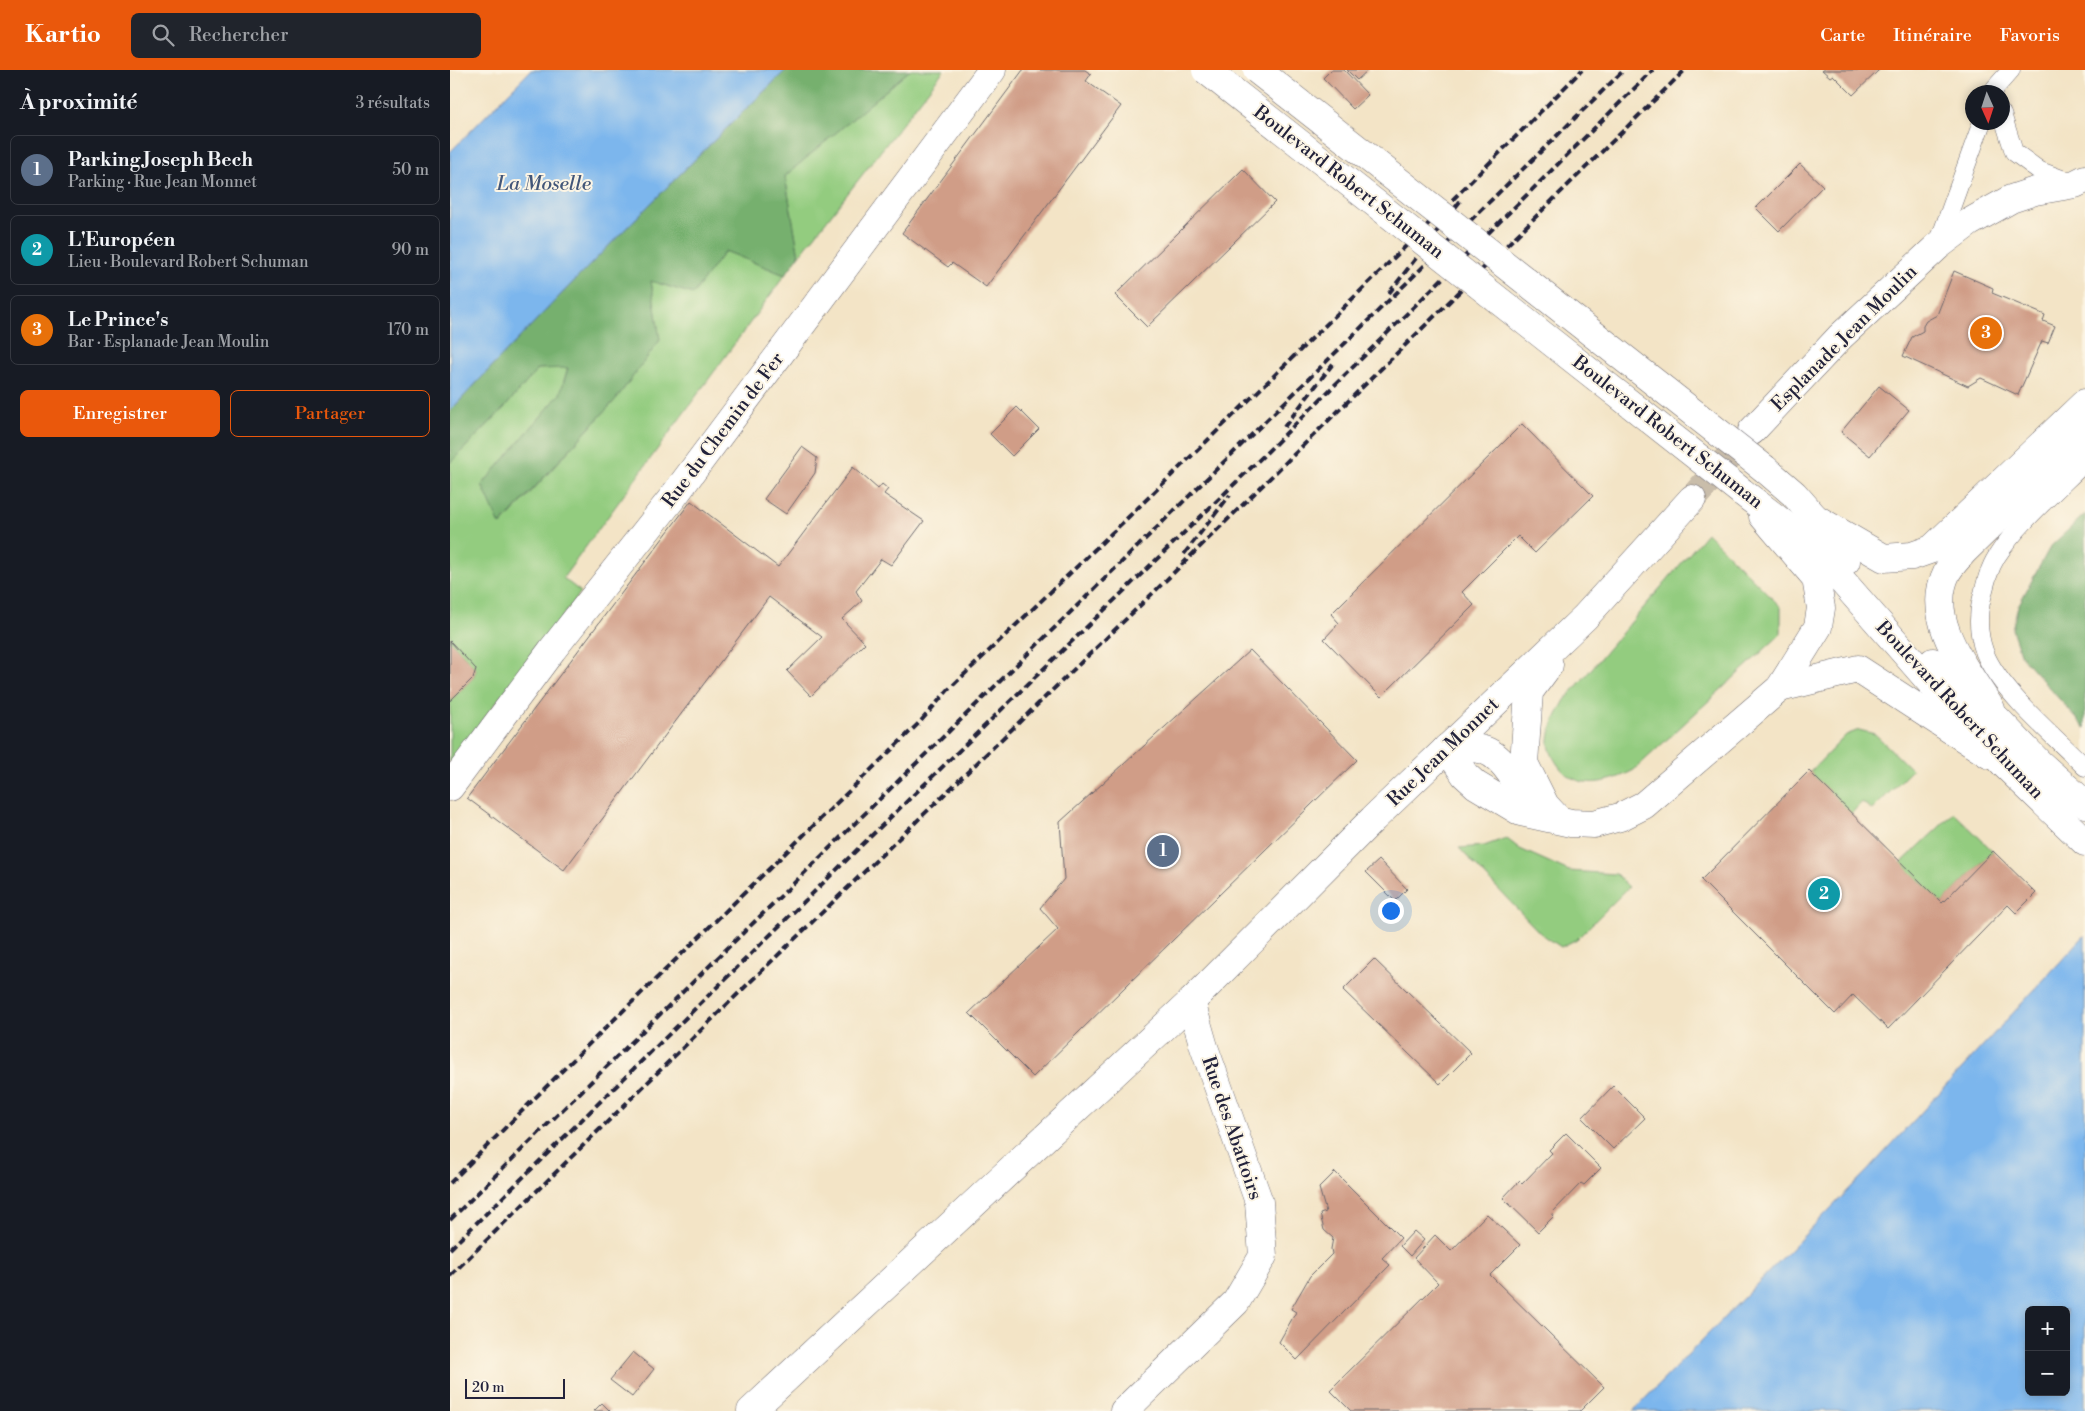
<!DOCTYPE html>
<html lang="fr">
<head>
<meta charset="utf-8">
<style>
	:root { --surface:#171b24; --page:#20242c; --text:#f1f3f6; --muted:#9ea1a6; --line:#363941; --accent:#ea580c }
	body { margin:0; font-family:"Libre Bodoni",serif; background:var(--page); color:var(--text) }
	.controls { position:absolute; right:15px; bottom:15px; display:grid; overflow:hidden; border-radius:8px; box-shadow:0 2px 8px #0003 }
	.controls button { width:45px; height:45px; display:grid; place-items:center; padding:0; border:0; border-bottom:1px solid var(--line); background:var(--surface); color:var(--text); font:25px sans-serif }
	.compass { position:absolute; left:1515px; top:15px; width:45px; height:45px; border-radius:50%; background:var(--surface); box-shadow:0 2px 8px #0003; rotate:177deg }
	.scale { position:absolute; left:15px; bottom:12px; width:100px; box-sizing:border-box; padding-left:5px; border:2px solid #22223b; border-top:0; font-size:14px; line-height:18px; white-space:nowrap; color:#22223b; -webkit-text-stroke:4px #fcf5e5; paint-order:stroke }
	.you { position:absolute; left:940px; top:840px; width:18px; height:18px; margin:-12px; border:4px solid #fff; border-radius:50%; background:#1a73e8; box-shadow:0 0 0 8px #1a73e833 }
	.badge { display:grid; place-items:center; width:32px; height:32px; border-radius:50%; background:var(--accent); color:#fff; font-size:16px; font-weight:700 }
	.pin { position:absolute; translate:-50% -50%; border:2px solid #fff; box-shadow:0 1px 5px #0006 }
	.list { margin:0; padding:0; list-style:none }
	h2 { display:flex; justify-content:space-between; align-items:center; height:65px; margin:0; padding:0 20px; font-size:21px }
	h2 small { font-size:16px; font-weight:400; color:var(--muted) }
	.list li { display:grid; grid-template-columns:32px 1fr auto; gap:15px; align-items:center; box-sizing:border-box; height:70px; margin:0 10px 10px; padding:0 10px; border:1px solid var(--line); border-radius:8px }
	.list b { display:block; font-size:19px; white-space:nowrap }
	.list p { margin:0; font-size:16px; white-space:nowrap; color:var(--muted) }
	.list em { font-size:16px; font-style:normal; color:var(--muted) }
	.actions { display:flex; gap:10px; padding:15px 20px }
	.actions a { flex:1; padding:11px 0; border:1px solid var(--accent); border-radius:8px; text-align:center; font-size:18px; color:var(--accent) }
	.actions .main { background:var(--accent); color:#fff }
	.icon { flex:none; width:28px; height:28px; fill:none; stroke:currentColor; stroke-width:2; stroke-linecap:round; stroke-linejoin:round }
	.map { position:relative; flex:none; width:1635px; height:1341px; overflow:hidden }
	header { display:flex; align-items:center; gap:30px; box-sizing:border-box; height:70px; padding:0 25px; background:var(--accent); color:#fff }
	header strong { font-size:24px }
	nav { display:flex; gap:28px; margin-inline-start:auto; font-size:18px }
	.search { width:350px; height:45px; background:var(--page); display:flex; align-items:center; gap:12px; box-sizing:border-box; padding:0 18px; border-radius:8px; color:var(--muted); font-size:19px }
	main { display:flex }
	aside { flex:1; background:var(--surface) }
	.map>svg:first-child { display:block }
	.green { fill:#93cc7f; stroke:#5a775d }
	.forest { fill:#76b06e; stroke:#4c6954 }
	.water { fill:#7cb6ed; stroke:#4f6c94; fill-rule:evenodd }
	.building { fill:#d09d87 }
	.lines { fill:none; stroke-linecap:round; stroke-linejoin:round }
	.street-tunnel { stroke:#c9bdaa; stroke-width:28; stroke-dasharray:28 14; stroke-linecap:butt }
	.lane-casing { stroke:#6b666c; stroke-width:19 }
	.street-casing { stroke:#6b666c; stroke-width:29 }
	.primary-casing { stroke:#6b666c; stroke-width:29 }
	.lane { stroke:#fff; stroke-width:18 }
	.street { stroke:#fff; stroke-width:28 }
	.primary { stroke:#fff; stroke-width:28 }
	.rail { stroke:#22223b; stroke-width:4; stroke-dasharray:8 4; stroke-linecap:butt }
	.primary-bridge-casing { stroke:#6b666c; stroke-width:29; stroke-linecap:butt }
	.primary-bridge { stroke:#fff; stroke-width:28 }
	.labels { text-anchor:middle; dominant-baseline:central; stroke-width:4; stroke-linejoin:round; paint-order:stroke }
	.street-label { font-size:19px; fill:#22223b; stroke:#fcf5e5 }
	.water-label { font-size:20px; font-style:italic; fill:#425679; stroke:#fcf5e5 }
</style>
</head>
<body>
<header>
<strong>Kartio</strong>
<div class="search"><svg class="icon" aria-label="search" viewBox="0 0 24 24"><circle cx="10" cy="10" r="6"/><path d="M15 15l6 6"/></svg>Rechercher</div>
<nav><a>Carte</a><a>Itinéraire</a><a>Favoris</a></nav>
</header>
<main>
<aside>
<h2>À proximité<small>3 résultats</small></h2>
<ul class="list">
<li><span class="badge" style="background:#5c6f8a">1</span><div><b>Parking Joseph Bech</b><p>Parking · Rue Jean Monnet</p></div><em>50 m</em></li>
<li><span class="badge" style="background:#0f9aa8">2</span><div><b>L'Européen</b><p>Lieu · Boulevard Robert Schuman</p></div><em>90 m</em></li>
<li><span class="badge" style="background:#e8710a">3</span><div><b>Le Prince's</b><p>Bar · Esplanade Jean Moulin</p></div><em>170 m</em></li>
</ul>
<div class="actions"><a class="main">Enregistrer</a><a>Partager</a></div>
</aside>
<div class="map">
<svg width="1635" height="1341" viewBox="0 0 1635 1341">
	<rect width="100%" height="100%" fill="#fcf5e5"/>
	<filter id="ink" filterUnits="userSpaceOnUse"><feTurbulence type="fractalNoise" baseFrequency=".02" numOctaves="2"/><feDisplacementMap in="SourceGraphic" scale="10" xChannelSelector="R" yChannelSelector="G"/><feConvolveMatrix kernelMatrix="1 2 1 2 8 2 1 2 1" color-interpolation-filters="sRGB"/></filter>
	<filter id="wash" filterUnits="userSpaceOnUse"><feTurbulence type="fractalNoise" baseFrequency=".0096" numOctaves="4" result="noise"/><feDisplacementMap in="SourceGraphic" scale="20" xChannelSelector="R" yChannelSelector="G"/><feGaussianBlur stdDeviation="1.12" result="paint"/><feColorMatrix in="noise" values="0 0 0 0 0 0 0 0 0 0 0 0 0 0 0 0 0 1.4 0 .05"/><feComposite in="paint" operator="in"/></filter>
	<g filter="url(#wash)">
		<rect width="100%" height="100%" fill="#f3e4c6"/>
		<g class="green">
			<polygon points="460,0 494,0 349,186 335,106"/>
			<polygon points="275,181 335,205 113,508 131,522 0,693 0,631 23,608 26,599 0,571 0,393 55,337 88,299 118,297 110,324 32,415 51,455 166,329 210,270 201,211 243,224"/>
			<path d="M1257 463 1331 537V564L1184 700C1160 713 1126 722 1108 695 1103 688 1098 678 1099 669 1101 654 1108 643 1115 630Z"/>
			<polygon points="1409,660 1425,664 1462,700 1422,740 1412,732 1401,744 1360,702 1396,665"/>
			<polygon points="1504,743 1543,781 1492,833 1451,793"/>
			<polygon points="1056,768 1070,779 1119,801 1166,804 1179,817 1127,869 1111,877 1090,863 1009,778 1034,776"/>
		</g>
		<g class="forest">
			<path d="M336 0H460L335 106 349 186 335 205 275 181 243 224 201 211 210 270 166 329 50 455 32 415 110 324 118 298 88 299 55 337 0 393V341C109 224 222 111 336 0Z"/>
			<polygon points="1635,444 1635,658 1571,586 1562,559 1568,536 1600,477"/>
		</g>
		<g class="water">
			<path d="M81 0H336C222 111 109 224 0 341V82Z"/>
			<path d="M1635 865V1341H1183L1419 1099ZM1579 1240H1616V1322H1579Z"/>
		</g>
		<g id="blocks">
			<g class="building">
				<polygon points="573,0 635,0 641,4 636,11 671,36 536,217 502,193 498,197 452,163"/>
				<polygon points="881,0 894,0 918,25 903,39 873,8"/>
				<polygon points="897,0 918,0 907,10"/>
				<polygon points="1372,0 1429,0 1403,25 1383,5 1380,7"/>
				<polygon points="1350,94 1373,116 1329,161 1306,138"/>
				<polygon points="793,99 825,132 697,257 665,225"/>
				<polygon points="1504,201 1543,218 1542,223 1595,245 1593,251 1605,256 1598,273 1592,271 1568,325 1531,308 1518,316 1453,286 1462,267 1473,261 1473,256 1476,251 1487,245"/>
				<polygon points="1429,316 1459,340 1420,386 1391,362"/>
				<polygon points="567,337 589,359 562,386 540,364"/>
				<polygon points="1072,354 1143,426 1085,483 1068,466 1012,522 1024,535 931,627 874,569 889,553 881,544"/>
				<polygon points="352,377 367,388 365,403 336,444 314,429"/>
				<polygon points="403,397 428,419 432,414 438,419 434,424 474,451 441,495 431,489 406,521 412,531 392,549 415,573 361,626 337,601 372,567 319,527 114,800 17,728 241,431 328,497"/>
				<polygon points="0,571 26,599 23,608 0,631"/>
				<polygon points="800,580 907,690 583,1007 519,943 608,859 590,838 614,809 610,752"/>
				<polygon points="1359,701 1492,833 1543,781 1586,823 1566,843 1558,835 1438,959 1403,925 1385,944 1251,810"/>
				<polygon points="929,790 957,819 945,831 916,802"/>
				<polygon points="924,889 1021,983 990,1014 893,920"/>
				<polygon points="1163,1016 1195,1048 1163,1079 1132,1048"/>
				<polygon points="1116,1063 1151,1098 1134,1115 1131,1113 1102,1143 1104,1146 1088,1162 1053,1128 1069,1111 1072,1114 1102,1083 1099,1080"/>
				<polygon points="885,1102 951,1168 932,1188 940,1195 847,1290 829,1272 846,1242 841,1239 860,1206 882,1184 881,1179 883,1168 874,1160 870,1144 876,1142 869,1118"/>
				<polygon points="1037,1144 1070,1175 1040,1205 1154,1317 1130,1341 901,1341 880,1320 988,1213 964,1188 985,1165 1001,1181"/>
				<polygon points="964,1161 974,1170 960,1186 950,1176"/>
				<polygon points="183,1282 204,1299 182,1327 160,1310"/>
				<polygon points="152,1333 160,1341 144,1341"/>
			</g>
		</g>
	</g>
	<g filter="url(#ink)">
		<use href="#blocks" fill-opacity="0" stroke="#6b666c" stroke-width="1"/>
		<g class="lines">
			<polyline class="street-tunnel" points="1242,429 1302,361"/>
			<defs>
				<g id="lane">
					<polyline points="1543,22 1545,18 1561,0"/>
					<polyline points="1552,44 1564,82 1590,101 1622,113"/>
					<polyline points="1488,174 1532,52"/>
					<path d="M1635 392C1607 420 1568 453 1547 486 1538 500 1535 516 1531 532 1527 550 1529 571 1537 588 1555 625 1605 667 1635 697"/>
				</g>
				<g id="street">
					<polyline points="1302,361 1390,267 1488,176 1520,152 1561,129 1585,121 1625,114 1635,109"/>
					<polyline points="1365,448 1434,488 1462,486 1482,479 1635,333"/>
					<polyline points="1099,595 1079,622 1074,693 1095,735 1108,749"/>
					<polyline points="1330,618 1408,599 1540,685"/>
					<path d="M1541 639C1518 601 1473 550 1497 502 1501 495 1508 488 1514 481L1635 363"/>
					<polyline points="997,678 1015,705 1026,715 1071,742 1121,753 1144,754 1170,747 1194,735 1330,618 1368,557 1371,538 1366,508 1313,446"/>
					<path d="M997 678C1029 677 1042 676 1061 704 1066 712 1070 720 1077 726"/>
					<polyline points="0,717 102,580 223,427 542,0"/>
					<polyline points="301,1341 741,932 923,749 1135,547 1242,429"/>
					<polyline points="674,1341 786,1232 813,1186 809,1132 754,977 741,932"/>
				</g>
				<g id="primary">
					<polyline points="1315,399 1344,424 1365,448 1396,491"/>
					<polyline points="1292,422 1360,474 1482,614 1555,695 1635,772"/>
					<polyline points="1483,592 1547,649 1589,693 1635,734"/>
				</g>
			</defs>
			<use href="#lane" class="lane-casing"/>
			<use href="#street" class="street-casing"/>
			<use href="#primary" class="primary-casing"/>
			<use href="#lane" class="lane"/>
			<use href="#street" class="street"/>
			<use href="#primary" class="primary"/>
			<g class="rail">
				<polyline points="939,223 1011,130"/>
				<polyline points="834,357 885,291"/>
				<polyline points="734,484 780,425"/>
				<path d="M0 1113 136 977 470 652 498 620C712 416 924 210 1132 0"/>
				<polyline points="0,1150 1174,0"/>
				<polyline points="0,1179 418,769 807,392 1203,0"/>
				<polyline points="0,1206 297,915 703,523 1235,0"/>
			</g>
			<defs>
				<g id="primary-bridge">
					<polyline points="756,0 1292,422"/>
					<polyline points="807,0 1315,399"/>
				</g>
			</defs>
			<use href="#primary-bridge" class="primary-bridge-casing"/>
			<use href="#primary-bridge" class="primary-bridge"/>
		</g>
	</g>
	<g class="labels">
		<g class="street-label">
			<text transform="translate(899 112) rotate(38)">Boulevard Robert Schuman</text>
			<text transform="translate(1394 268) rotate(-45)">Esplanade Jean Moulin</text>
			<text transform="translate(273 360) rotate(-53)">Rue du Chemin de Fer</text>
			<text transform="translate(1218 362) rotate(38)">Boulevard Robert Schuman</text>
			<text transform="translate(1510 640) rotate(47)">Boulevard Robert Schuman</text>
			<text transform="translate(993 682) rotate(-44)">Rue Jean Monnet</text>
			<text transform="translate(782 1058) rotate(71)">Rue des Abattoirs</text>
		</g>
		<g class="water-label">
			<text x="94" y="114">La Moselle</text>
		</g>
	</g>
</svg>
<div class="controls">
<button>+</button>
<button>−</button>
</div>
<svg class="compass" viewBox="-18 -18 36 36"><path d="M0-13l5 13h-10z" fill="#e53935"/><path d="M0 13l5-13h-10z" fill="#9ea1a6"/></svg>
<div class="scale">20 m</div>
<div class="you"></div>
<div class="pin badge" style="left:713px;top:781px;background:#5c6f8a">1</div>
<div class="pin badge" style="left:1374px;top:824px;background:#0f9aa8">2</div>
<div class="pin badge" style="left:1536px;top:263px;background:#e8710a">3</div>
</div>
</main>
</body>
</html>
